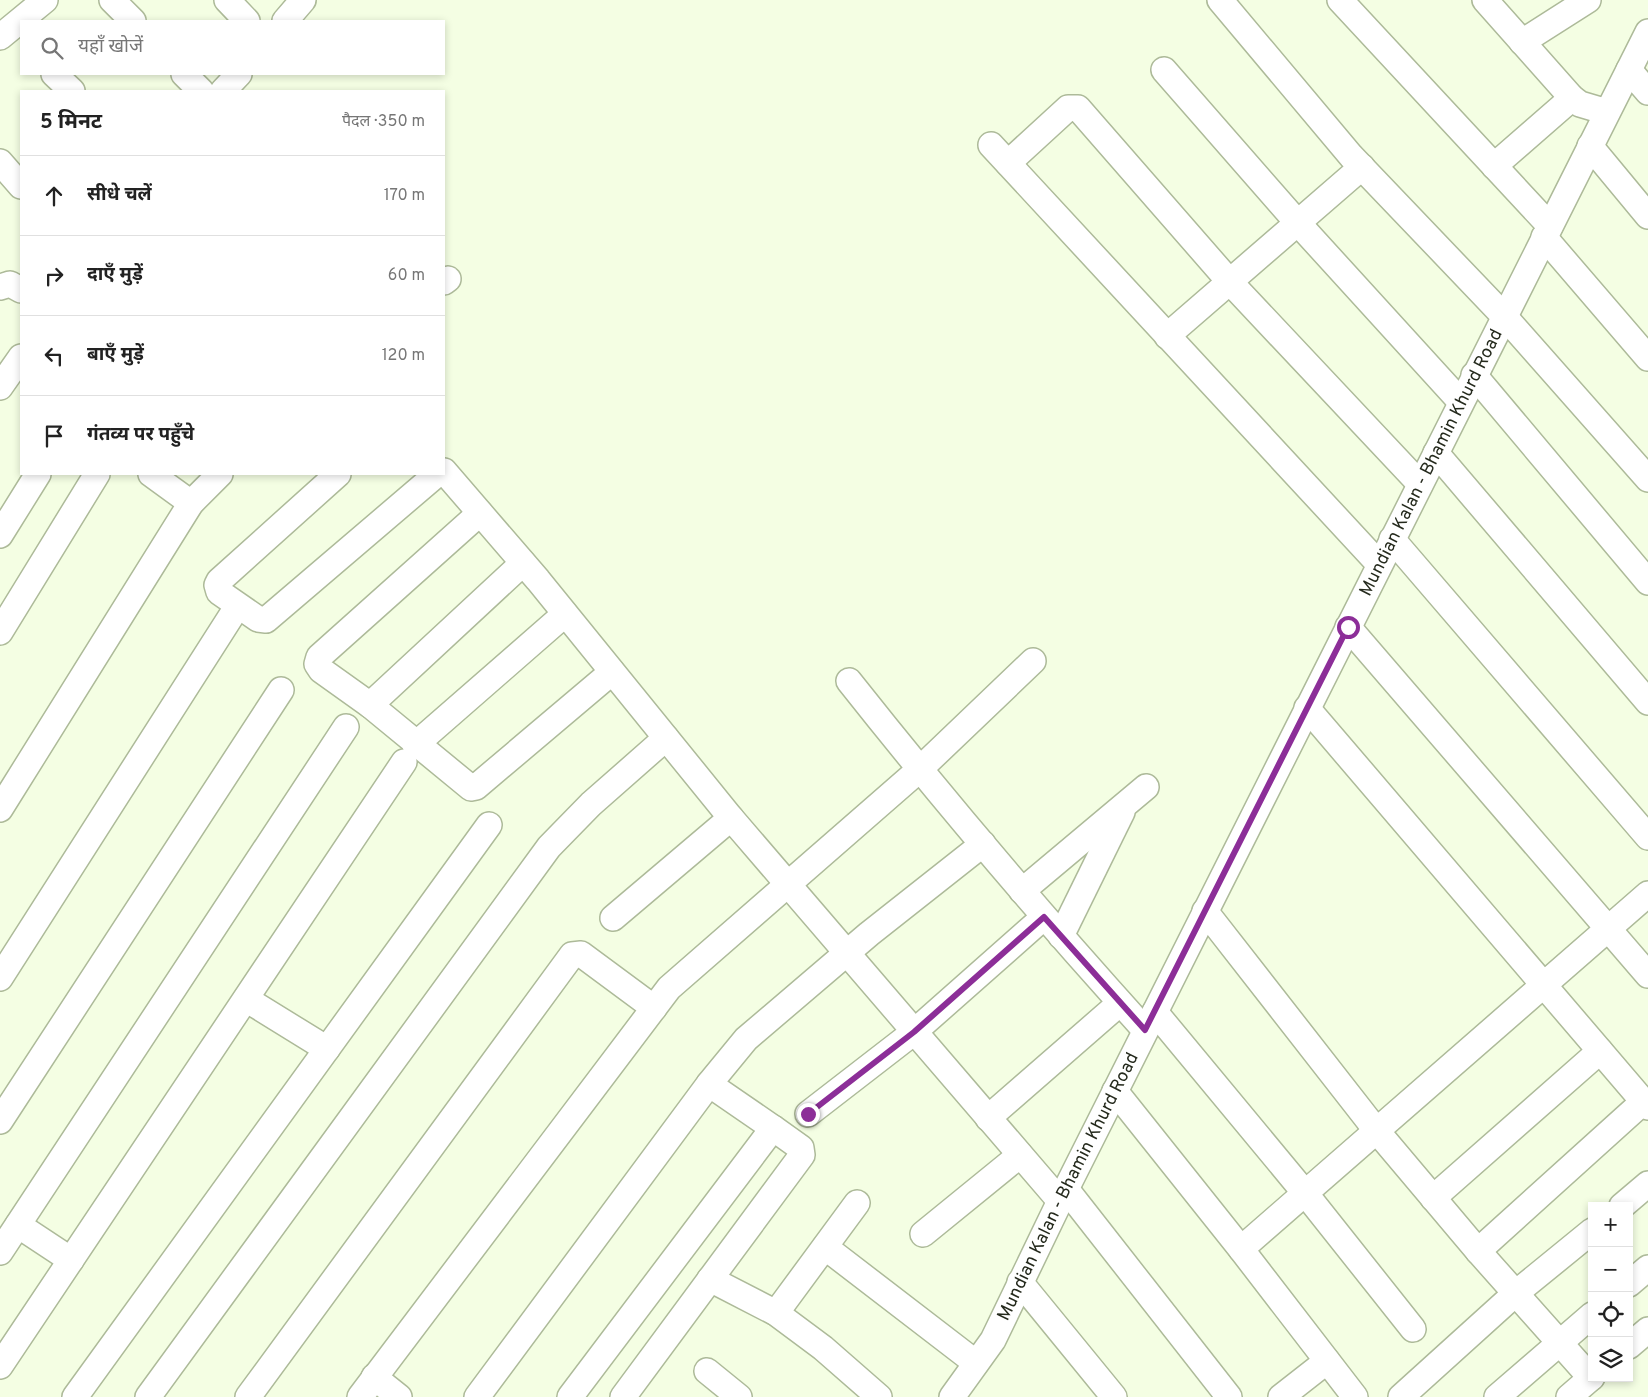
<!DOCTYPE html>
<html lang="hi">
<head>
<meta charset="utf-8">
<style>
	:root { --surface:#fff; --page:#f6f6f6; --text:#222; --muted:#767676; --line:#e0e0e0 }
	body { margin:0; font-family:Overpass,"Noto Sans Devanagari",sans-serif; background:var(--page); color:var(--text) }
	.controls { position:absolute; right:15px; bottom:15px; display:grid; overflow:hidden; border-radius:0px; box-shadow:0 2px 8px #0003 }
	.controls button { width:45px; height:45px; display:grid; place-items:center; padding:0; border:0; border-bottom:1px solid var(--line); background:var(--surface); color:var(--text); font:25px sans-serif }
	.stop { position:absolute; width:15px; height:15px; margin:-11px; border:4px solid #8c2e98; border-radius:50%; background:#fff }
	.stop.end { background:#8c2e98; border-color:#fff; box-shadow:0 1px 5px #0008 }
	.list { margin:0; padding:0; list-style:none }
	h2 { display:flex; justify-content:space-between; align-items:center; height:65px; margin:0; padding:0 20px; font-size:21px }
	h2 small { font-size:16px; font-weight:400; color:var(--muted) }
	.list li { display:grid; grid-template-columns:32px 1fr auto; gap:15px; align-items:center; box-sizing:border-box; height:80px; padding:0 20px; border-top:1px solid var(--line) }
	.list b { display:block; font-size:19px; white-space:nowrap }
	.list em { font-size:16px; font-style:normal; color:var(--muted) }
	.icon { flex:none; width:28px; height:28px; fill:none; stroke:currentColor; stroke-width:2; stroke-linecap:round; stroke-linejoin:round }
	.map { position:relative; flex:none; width:1648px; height:1397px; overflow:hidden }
	.search { position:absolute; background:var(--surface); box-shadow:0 2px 8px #0003; left:20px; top:20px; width:425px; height:55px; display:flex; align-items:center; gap:12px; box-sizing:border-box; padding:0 18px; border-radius:0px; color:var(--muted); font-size:19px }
	.panel { position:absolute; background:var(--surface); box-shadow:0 2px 8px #0003; left:20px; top:90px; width:425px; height:385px; border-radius:0px }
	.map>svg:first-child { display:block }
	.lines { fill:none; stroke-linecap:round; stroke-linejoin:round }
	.minor-casing { stroke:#adba99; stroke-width:28 }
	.minor { stroke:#fff; stroke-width:25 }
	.route { stroke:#8c2e98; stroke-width:6 }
	.labels { text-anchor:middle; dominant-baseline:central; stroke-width:4.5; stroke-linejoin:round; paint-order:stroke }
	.street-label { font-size:18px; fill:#252a1d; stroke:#fff }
</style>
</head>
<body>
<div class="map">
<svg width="1648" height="1397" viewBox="0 0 1648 1397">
	<rect width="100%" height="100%" fill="#f4fee3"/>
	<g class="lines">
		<defs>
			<g id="minor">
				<polyline points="112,0 133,21"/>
				<polyline points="227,0 247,21"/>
				<polyline points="1220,0 1351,156 1504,316 1648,479"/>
				<polyline points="1340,0 1550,226"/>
				<polyline points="1485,0 1572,98 1580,104 1607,112"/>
				<polyline points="285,21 303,0"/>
				<polyline points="0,37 45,0"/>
				<polyline points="1522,42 1588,0"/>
				<polyline points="1164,70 1297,222 1461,402"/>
				<polyline points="1629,70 1648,92"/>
				<polyline points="54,74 72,91"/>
				<polyline points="184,74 201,91"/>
				<polyline points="223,91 239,74"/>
				<polyline points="991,145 1379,564"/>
				<polyline points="1590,146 1648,216"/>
				<polyline points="0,162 21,186"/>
				<polyline points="1008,163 1068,108 1078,108 1229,281 1420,484"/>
				<polyline points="1494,166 1572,98"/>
				<polyline points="1544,237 1648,358"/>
				<polyline points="444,282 448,279"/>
				<polyline points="0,287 10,284 21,290"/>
				<polyline points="1167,336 1362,167"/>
				<polyline points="1474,375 1648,582"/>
				<polyline points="0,387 21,357"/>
				<polyline points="1436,453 1648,702"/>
				<polyline points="444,471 538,580 731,818 1060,1201"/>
				<polyline points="151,474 191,503"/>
				<polyline points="338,474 219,581 217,585 219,592 258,619 266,620 437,474"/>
				<polyline points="480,513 319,657 317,664 321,670 370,705 471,788 476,787 612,672"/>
				<polyline points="0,535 38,474"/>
				<polyline points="1392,539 1648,837"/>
				<polyline points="1348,627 1648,975"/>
				<polyline points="0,632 97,474"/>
				<path d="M849 681C944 801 1043 917 1145 1030"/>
				<polyline points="370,705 523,563"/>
				<polyline points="1307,708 1648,1107"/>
				<polyline points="415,745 565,614"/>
				<polyline points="0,809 191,503 220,474"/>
				<polyline points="1022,891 1146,787"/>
				<polyline points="1205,911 1376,1130 1478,1251 1591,1378"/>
				<polyline points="613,918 731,818"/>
				<polyline points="1061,936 1122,812"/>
				<polyline points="0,978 237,607"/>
				<polyline points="246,999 327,1049"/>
				<polyline points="1155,1012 1305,1193 1413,1329"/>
				<polyline points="1115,1091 1241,1249 1355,1397"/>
				<polyline points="808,1114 914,1032 1044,917"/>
				<polyline points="988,1118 1120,1003"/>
				<polyline points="0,1121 281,690"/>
				<polyline points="1066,1189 1229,1397"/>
				<polyline points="1433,1198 1600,1051"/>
				<polyline points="1622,1206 1648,1184"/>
				<polyline points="18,1225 71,1260"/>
				<polyline points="923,1234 1020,1155"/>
				<polyline points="825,1247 976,1363"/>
				<polyline points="1241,1249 1648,894"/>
				<polyline points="1478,1251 1643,1102"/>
				<polyline points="0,1252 346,727"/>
				<polyline points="710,1279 776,1313 823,1348 879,1397"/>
				<polyline points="1020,1282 1114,1397"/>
				<polyline points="1629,1284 1648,1268"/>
				<polyline points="776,1313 857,1203"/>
				<polyline points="1629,1346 1648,1330"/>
				<polyline points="0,1366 404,762"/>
				<polyline points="707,1371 739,1397"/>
				<polyline points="374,1377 399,1397"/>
				<polyline points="75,1397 489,825"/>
				<polyline points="148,1397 549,847 591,804 666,738"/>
				<polyline points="248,1397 572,955 581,954 654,1008"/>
				<polyline points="360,1397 669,988 920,769 1033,661"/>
				<polyline points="477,1397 709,1084 746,1039 869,934 983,844"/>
				<polyline points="570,1397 773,1128 709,1084"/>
				<polyline points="623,1397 802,1155 801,1148 773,1128"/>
				<path id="s1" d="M952 1397 993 1340 1060 1201 1648 32"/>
				<polyline points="1281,1397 1327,1361"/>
				<polyline points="1401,1397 1516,1293 1592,1231"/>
				<polyline points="1497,1397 1592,1315"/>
				<polyline points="1569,1397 1592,1377"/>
			</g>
		</defs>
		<use href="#minor" class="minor-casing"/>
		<use href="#minor" class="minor"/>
	</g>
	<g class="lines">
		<polyline class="route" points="808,1114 914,1032 1044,917 1145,1030 1348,627"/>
	</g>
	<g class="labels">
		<g class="street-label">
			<text stroke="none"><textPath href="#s1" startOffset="1051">Mundian Kalan - Bhamin Khurd Road</textPath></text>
			<text stroke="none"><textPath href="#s1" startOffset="241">Mundian Kalan - Bhamin Khurd Road</textPath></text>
		</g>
	</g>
</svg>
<div class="controls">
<button>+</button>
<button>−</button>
<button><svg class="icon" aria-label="locate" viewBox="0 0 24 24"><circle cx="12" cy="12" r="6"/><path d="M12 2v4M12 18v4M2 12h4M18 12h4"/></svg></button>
<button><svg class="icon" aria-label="layers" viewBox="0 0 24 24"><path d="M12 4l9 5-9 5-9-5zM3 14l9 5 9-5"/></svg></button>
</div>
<div class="stop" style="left:1348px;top:627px"></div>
<div class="stop end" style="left:808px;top:1114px"></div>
<div class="search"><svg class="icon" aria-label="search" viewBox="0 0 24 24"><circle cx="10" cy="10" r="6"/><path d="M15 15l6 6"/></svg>यहाँ खोजें</div>
<section class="panel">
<h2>5 मिनट<small>पैदल · 350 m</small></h2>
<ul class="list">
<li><svg class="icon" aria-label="ahead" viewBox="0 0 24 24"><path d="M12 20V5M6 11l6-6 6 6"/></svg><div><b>सीधे चलें</b></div><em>170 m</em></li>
<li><svg class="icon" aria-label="right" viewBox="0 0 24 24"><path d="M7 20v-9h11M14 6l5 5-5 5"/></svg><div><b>दाएँ मुड़ें</b></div><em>60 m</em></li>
<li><svg class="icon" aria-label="left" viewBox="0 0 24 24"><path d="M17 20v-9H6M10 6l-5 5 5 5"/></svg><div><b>बाएँ मुड़ें</b></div><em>120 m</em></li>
<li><svg class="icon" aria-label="arrive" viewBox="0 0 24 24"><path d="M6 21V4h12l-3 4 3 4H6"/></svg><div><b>गंतव्य पर पहुँचे</b></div></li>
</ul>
</section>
</div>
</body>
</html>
